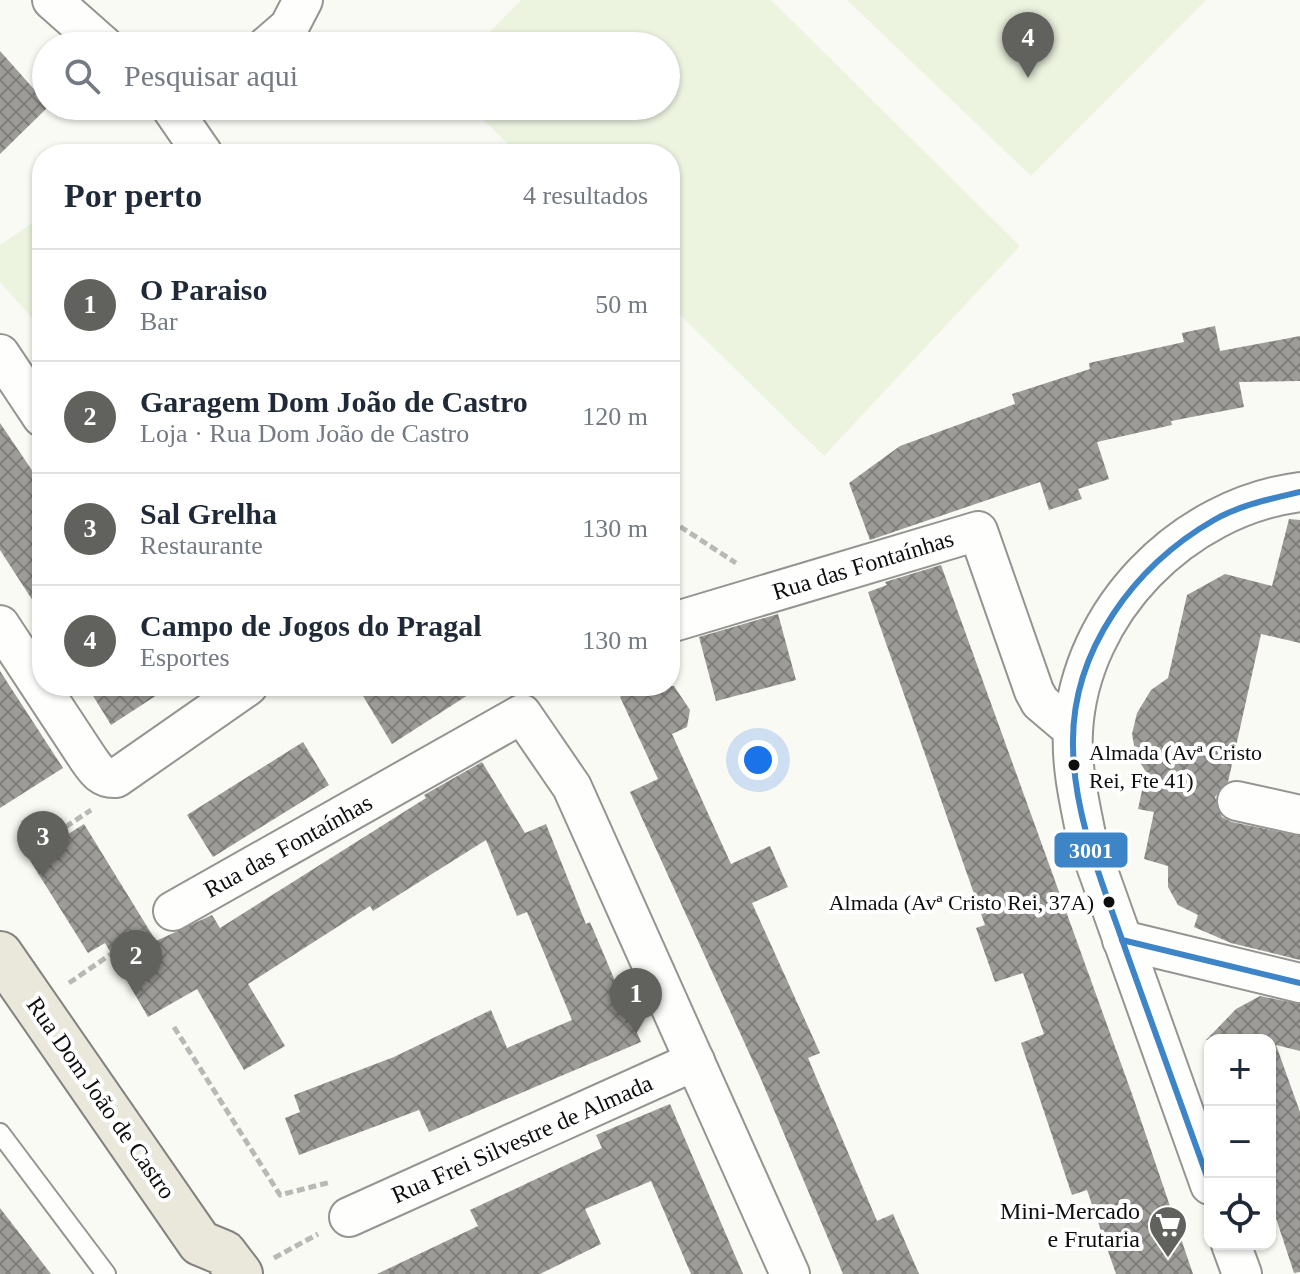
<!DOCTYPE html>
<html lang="pt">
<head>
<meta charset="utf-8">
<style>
	:root { --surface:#fff; --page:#f2f2f3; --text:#1f2937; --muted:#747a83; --line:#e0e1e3; --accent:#61615e }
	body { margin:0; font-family:"Times New Roman",serif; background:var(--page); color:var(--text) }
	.controls { position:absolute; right:24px; bottom:24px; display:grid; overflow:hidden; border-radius:16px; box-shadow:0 2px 6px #0004 }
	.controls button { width:72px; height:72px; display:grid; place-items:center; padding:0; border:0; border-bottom:2px solid var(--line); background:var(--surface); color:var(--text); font:40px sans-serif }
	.you { position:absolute; left:758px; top:760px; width:28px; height:28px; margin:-20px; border:6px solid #fff; border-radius:50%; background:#1a73e8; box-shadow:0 0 0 12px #1a73e833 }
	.badge { display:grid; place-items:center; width:52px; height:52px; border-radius:50%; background:var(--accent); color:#fff; font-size:26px; font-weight:700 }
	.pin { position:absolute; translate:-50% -66px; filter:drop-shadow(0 2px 4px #0008) }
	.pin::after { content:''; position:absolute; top:42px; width:28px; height:24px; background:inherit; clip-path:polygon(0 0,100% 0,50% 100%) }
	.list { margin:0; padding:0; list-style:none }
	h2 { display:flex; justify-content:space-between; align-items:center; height:104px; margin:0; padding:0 32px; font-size:34px }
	h2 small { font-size:26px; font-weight:400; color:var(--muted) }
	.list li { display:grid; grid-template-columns:52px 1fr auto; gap:24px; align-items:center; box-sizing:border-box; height:112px; padding:0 32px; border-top:2px solid var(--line) }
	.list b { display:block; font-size:30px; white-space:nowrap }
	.list p { margin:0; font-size:26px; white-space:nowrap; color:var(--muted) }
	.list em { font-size:26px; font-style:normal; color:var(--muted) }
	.icon { flex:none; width:44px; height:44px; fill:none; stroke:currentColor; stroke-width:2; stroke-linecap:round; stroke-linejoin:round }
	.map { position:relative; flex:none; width:1300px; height:1274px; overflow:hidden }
	.search { position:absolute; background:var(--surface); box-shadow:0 2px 6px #0004; left:32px; top:32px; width:648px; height:88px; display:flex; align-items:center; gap:20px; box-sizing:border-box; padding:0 28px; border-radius:44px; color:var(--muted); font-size:30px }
	.panel { position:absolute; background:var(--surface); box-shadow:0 2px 6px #0004; left:32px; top:144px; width:648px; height:552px; border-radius:32px }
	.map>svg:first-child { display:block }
	.pitch { fill:#ecf3df }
	.building { fill:url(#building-cross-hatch) }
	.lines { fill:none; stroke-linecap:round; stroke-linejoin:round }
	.lane-casing { stroke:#949492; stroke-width:22 }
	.street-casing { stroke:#949492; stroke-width:42 }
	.primary-casing { stroke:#82827f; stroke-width:48 }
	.path { stroke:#b8b8b7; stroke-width:5; stroke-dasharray:8 4; stroke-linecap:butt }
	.lane { stroke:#fefefd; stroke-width:18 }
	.street { stroke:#fefefd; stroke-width:38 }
	.primary { stroke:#eae7db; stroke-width:44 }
	.bus-1-casing { stroke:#fff; stroke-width:12 }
	.bus-1 { stroke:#3d85c6; stroke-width:6 }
	.bus-dot { fill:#0e0e0e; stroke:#fff; stroke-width:3 }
	.labels { text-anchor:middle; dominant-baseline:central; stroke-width:8; stroke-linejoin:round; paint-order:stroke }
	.bus-label { font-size:22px; fill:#0e0e0e; stroke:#fff; text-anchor:start }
	.street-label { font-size:24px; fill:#0e0e0e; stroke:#fff }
	.poi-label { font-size:24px; fill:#0e0e0e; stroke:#fff; text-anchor:end }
	.line-badge { stroke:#fff; stroke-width:3 }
	.badge-label { font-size:22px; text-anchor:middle; font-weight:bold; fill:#fff }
</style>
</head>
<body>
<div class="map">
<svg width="1300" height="1274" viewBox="0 0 1300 1274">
	<defs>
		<pattern id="building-cross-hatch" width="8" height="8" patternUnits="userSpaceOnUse" patternTransform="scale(2)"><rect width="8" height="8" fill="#9e9c99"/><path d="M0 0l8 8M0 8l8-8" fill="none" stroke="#7f7e7b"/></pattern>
	</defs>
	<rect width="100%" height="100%" fill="#fafaf4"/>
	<g class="pitch">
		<polygon points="521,0 771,0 1020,246 824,456 670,305 670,154 518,154 469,106 666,106 666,46 476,46"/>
		<polygon points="847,0 1206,0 1031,176"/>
		<polygon points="42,216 42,329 0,282 0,245"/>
	</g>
	<g class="building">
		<polygon points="0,51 49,106 0,154"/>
		<polygon points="1215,326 1220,351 1300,336 1300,381 1239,382 1244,407 1171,421 1172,425 1097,442 1109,479 1078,489 1082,499 1049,510 1040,482 870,540 849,483 900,446 1015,404 1012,394 1090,369 1089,363 1184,342 1182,333"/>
		<polygon points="0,423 42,485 42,615 0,550"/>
		<polygon points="1289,519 1300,520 1300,643 1261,634 1228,782 1215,797 1222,817 1232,822 1300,836 1300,960 1231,943 1194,927 1198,915 1178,905 1168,887 1168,866 1144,859 1154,812 1138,809 1146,772 1136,756 1132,734 1137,713 1151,690 1168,678 1187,595 1225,574 1272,586"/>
		<polygon points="941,565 1132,1094 1193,1274 1116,1274 1087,1190 1072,1195 1021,1043 1044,1034 1023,973 995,982 976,928 985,925 868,592 887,585 885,582"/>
		<polygon points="778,614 796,680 716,701 699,637"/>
		<polygon points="0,671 63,768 0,808"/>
		<polygon points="87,686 171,686 111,725"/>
		<polygon points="357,686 482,686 392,744"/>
		<polygon points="637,686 674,686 690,710 687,727 672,734 731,864 770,846 788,887 752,903 820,1053 808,1058 877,1221 893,1214 919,1274 843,1274 761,1079 630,792 658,779 620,697"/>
		<polygon points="303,742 329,785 213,857 187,815"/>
		<polygon points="482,762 525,833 546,824 586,924 590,922 641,1042 429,1132 419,1110 299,1155 285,1118 300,1112 294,1095 394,1057 491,1010 507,1048 572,1020 527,912 517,916 486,840 373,911 370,906 248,984 285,1046 244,1070 197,989 148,1017 105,943 88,953 29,859 84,824 156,941 212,915 220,928 426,798 424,795"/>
		<polygon points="1260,996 1300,1004 1300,1051 1276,1045 1300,1112 1300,1272 1294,1273 1270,1200 1270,1040 1206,1040 1236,1009"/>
		<polygon points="670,1104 743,1274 691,1274 651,1181 585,1209 601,1244 540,1274 377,1274 478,1226 470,1210 602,1148 596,1135"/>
		<polygon points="0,1208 51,1274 0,1274"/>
	</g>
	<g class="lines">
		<defs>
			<polyline id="lane" points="0,1133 106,1274"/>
			<g id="street">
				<polyline points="52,0 104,46"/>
				<polyline points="267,46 289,27 303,0"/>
				<polyline points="170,106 203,154"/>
				<polyline points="0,354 42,417"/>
				<polyline points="670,623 978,531 1034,691 1040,702 1073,730"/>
				<path d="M0 625 89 760C96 770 102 779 116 778L248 686"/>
				<polyline points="1237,801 1300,815"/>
				<polyline points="173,911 522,714 572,787 790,1274"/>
				<polyline points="1122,940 1300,983"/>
				<path d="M1210 1185 1087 840C1080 804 1071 768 1073 731 1080 611 1183 507 1300 492"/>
				<polyline points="349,1217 695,1061"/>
				<polyline points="1231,1244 1242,1274"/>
			</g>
			<polyline id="primary" points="0,954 200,1243 224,1253 240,1274"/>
		</defs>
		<use href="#lane" class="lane-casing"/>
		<use href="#street" class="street-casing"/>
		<use href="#primary" class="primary-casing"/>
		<g class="path">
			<polyline points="670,520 736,563"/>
			<polyline points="552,694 565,686"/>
			<polyline points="23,820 40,844 91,810"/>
			<polyline points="69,983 143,932"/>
			<polyline points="174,1027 280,1195 331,1182"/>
			<polyline points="274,1258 318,1234"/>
		</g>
		<use href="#lane" class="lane"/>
		<use href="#street" class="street"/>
		<use href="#primary" class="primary"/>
		<defs>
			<g id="bus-1">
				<polyline points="1122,940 1300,983"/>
				<path d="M1210 1185C1182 1107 1154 1029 1126 951 1103 884 1074 818 1073 746 1071 651 1134 566 1214 520 1240 505 1270 499 1300 492"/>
			</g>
		</defs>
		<use href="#bus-1" class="bus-1-casing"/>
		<use href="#bus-1" class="bus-1"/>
	</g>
	<defs>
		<symbol id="supermarket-pin" viewBox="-11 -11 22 30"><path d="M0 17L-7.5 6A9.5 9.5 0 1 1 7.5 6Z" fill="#61615e" stroke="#fff"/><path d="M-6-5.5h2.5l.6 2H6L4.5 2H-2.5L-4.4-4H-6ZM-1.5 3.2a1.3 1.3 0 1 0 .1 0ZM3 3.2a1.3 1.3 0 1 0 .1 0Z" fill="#fff"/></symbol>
	</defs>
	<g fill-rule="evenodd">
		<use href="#supermarket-pin" x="1146" y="1203" width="44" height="60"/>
	</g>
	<g class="bus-dot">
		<circle cx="1074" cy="765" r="7"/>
		<circle cx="1109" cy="902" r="7"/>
	</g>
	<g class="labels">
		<g class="bus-label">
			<text x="1089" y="752">Almada (Avª Cristo<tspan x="1089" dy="28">Rei, Fte 41)</tspan></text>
			<text x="1094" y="902" text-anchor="end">Almada (Avª Cristo Rei, 37A)</text>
		</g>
		<g class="street-label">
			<text transform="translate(863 565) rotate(-17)">Rua das Fontaínhas</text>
			<text transform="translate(288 846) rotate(-29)">Rua das Fontaínhas</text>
			<text transform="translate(101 1098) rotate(55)">Rua Dom João de Castro</text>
			<text transform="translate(522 1139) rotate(-24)">Rua Frei Silvestre de Almada</text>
		</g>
		<g class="poi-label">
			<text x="1140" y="1211">Mini-Mercado<tspan x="1140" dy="28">e Frutaria</tspan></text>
		</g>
	</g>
	<rect class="line-badge" x="1053" y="831" width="76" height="38" rx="8" fill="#3d85c6"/>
	<g class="badge-label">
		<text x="1091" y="858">3001</text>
	</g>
</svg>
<div class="controls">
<button>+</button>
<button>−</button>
<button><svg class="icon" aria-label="locate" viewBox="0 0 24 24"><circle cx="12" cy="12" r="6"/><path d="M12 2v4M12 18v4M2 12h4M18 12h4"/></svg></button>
</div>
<div class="you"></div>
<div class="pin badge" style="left:636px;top:1034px">1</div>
<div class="pin badge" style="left:136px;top:996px">2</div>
<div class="pin badge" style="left:43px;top:877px">3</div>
<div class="pin badge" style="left:1028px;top:78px">4</div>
<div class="search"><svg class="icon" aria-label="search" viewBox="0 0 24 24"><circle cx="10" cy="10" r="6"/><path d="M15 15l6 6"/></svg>Pesquisar aqui</div>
<section class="panel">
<h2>Por perto<small>4 resultados</small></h2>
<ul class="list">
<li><span class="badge">1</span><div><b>O Paraiso</b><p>Bar</p></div><em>50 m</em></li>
<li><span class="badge">2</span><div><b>Garagem Dom João de Castro</b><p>Loja · Rua Dom João de Castro</p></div><em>120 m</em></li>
<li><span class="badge">3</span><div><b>Sal Grelha</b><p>Restaurante</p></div><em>130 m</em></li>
<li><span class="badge">4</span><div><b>Campo de Jogos do Pragal</b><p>Esportes</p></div><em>130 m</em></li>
</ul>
</section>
</div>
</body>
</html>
